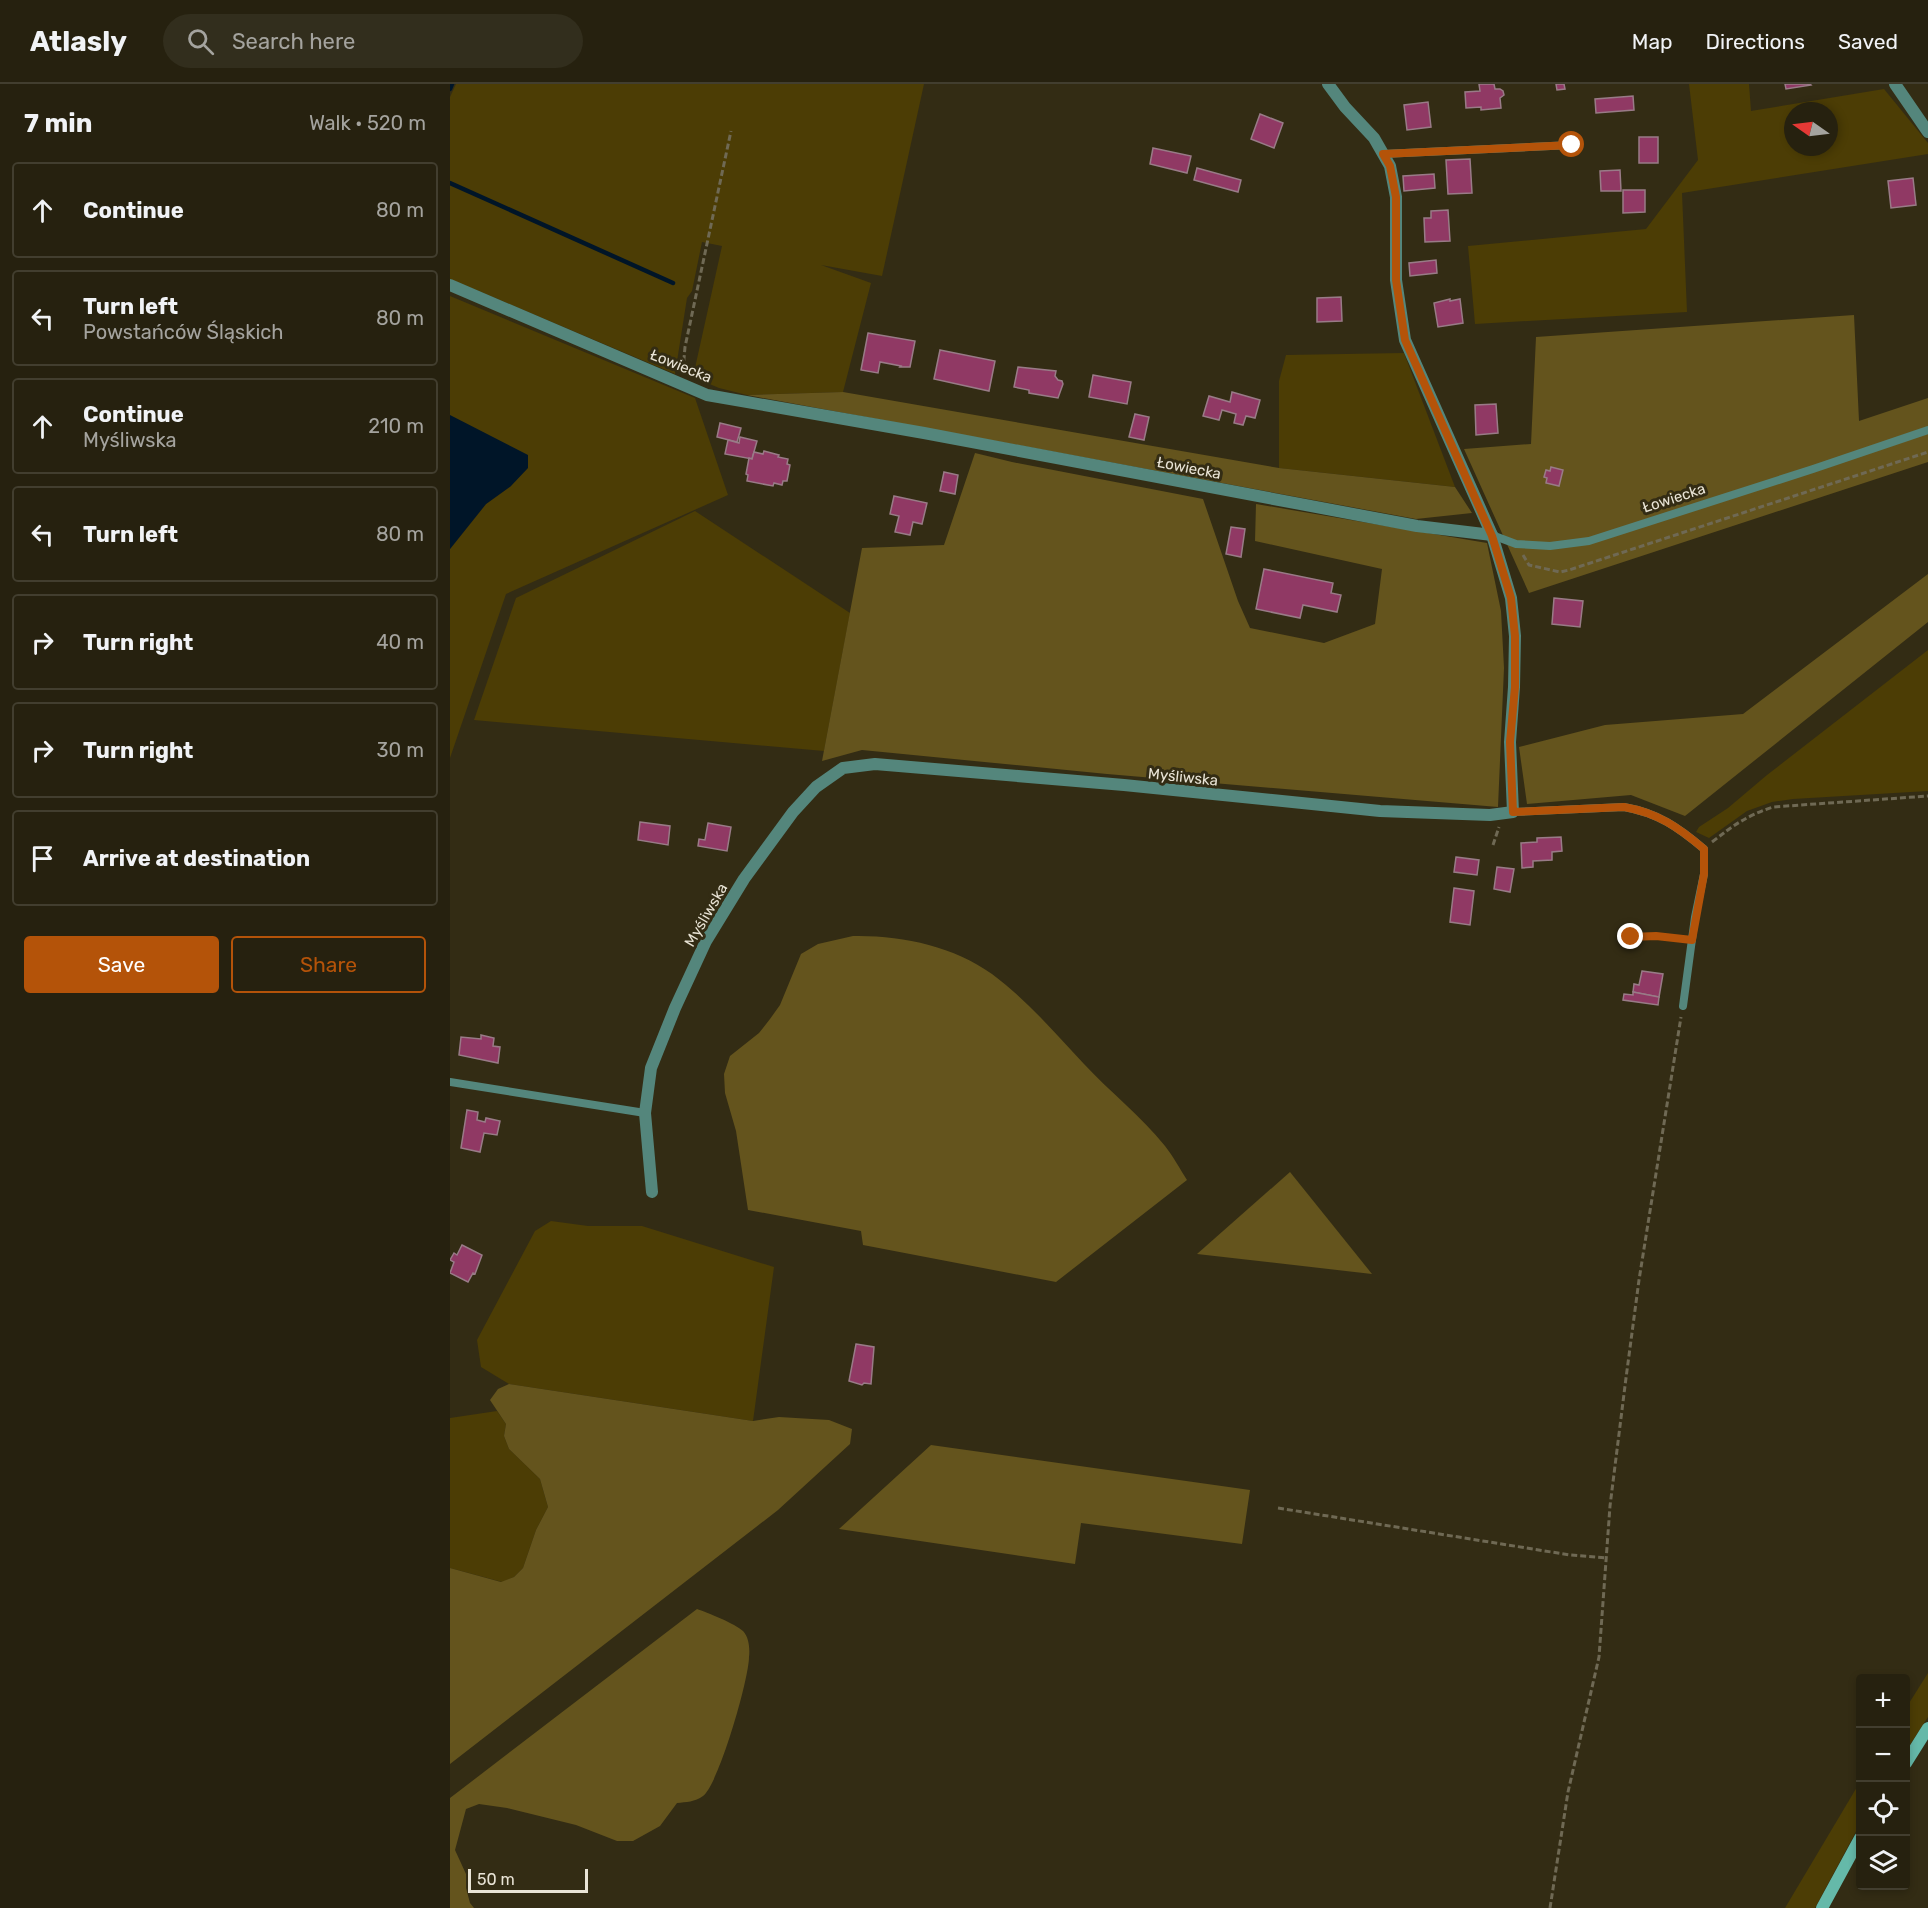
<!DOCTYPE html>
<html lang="en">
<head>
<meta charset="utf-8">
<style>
	:root { --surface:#26210f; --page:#322e1d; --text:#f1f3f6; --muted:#a4a39e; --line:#423e2f; --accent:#b45309 }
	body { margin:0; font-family:Rubik,sans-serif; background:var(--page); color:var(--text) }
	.controls { position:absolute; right:18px; bottom:18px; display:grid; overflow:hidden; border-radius:6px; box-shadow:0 3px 9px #0003 }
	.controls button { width:54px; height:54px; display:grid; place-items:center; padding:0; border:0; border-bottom:2px solid var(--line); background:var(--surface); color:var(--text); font:30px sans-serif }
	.compass { position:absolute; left:1334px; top:18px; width:54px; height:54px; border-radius:50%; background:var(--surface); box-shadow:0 3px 9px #0003; rotate:284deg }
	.scale { position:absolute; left:18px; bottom:15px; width:120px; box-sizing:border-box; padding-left:6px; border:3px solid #e9e4d6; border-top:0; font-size:16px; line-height:21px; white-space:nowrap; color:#e9e4d6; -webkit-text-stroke:4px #332c14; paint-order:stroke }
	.stop { position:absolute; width:18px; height:18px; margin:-14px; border:4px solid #b45309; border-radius:50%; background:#fff }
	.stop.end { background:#b45309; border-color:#fff; box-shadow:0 2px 6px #0008 }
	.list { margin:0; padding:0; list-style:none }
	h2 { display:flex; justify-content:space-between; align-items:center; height:78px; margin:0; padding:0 24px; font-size:26px }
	h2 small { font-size:20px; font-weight:400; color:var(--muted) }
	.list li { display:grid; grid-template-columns:39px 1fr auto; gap:18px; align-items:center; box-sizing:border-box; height:96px; margin:0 12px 12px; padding:0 12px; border:2px solid var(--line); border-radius:6px }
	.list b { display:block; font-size:22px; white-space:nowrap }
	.list p { margin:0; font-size:20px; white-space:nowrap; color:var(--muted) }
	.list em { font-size:20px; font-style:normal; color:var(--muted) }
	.actions { display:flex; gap:12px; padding:18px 24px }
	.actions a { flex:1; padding:14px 0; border:2px solid var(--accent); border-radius:6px; text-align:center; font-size:21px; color:var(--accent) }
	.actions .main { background:var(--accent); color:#fff }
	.icon { flex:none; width:33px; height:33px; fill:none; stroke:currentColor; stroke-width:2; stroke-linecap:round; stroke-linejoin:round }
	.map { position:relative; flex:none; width:1478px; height:1824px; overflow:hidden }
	header { display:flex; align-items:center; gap:36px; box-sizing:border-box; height:84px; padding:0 30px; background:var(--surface); border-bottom:2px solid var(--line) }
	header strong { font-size:28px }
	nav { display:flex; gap:33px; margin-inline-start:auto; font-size:21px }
	.search { width:420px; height:54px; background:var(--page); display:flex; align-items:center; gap:15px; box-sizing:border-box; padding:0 21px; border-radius:33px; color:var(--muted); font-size:22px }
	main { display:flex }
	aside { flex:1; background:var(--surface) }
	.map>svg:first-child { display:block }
	.green { fill:#4c3d05; fill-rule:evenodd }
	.forest { fill:#64541d }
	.water { fill:#001528 }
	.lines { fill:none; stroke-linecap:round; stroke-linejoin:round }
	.stream { stroke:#001528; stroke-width:4.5 }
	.building { fill:#903964; stroke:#997b87; stroke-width:1.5 }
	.path { stroke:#6f6954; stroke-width:3; stroke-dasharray:6 3; stroke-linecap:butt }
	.service { stroke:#54867c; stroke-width:8 }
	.minor { stroke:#54867c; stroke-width:12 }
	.secondary { stroke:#65b9a9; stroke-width:12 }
	.route { stroke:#b45309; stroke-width:8 }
	.labels { text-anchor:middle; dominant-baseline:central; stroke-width:6; stroke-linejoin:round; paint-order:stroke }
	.street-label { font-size:15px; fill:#e9e4d6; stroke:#332c14 }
</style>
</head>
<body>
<header>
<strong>Atlasly</strong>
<div class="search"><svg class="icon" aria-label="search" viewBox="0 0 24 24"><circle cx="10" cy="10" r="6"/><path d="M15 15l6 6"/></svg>Search here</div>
<nav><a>Map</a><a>Directions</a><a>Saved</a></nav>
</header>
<main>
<aside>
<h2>7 min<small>Walk · 520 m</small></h2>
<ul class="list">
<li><svg class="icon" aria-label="ahead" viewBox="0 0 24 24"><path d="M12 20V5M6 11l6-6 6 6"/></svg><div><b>Continue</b></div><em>80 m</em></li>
<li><svg class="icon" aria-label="left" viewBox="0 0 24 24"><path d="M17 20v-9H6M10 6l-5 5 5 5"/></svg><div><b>Turn left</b><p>Powstańców Śląskich</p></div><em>80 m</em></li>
<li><svg class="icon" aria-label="ahead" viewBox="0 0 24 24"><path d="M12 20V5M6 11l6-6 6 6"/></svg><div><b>Continue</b><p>Myśliwska</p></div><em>210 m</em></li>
<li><svg class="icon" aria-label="left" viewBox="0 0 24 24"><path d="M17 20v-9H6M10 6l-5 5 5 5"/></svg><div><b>Turn left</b></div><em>80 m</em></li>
<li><svg class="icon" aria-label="right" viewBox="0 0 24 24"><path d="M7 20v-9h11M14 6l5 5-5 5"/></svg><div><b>Turn right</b></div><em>40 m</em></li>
<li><svg class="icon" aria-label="right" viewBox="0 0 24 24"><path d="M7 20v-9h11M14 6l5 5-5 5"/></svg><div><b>Turn right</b></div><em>30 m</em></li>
<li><svg class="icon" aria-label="arrive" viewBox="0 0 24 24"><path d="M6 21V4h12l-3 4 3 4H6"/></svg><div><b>Arrive at destination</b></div></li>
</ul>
<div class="actions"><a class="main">Save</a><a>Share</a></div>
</aside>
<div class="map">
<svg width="1478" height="1824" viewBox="0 0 1478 1824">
	<rect width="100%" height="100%" fill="#332c14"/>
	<g class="green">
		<polygon points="6,0 474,0 432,192 371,181 421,199 393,308 297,311 269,304 243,293 272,162 252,158 242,207 237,214 225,290 0,195 0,13"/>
		<path d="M1239 0H1299L1301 27 1434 5 1478 59V70L1232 109 1237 228 1025 240 1018 162 1196 145 1248 76ZM1343 27H1379V63H1343Z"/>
		<polygon points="0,212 245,314 278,411 56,510 0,674 0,465 36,420 61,402 0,333"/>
		<polygon points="954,269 1005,403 829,384 829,297 836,271"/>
		<polygon points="245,427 400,529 374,667 24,636 66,514"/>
		<polygon points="1478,566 1478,707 1343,715 1322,718 1297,727 1259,754 1246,748 1249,743 1278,724 1317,691"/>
		<polygon points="101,1137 138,1142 192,1142 324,1183 303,1337 59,1300 31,1283 27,1256 85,1147"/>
		<polygon points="47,1327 56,1340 54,1352 59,1365 90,1395 98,1423 86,1446 73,1484 64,1493 52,1498 0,1484 0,1334"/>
		<polygon points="1478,1589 1478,1633 1456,1667 1456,1624"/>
		<polygon points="1410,1698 1410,1740 1365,1824 1335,1824"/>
	</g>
	<g class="forest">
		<polygon points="1404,231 1409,337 1478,314 1478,378 1079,509 1014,365 1081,360 1086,253"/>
		<polygon points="393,308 829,384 1005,403 1022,429 966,435 297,311"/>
		<polygon points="525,369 562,378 753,415 788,517 800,544 874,559 925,540 932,485 805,457 806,420 1037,459 1051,527 1054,584 1048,723 657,690 412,666 372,677 412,464 494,461"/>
		<polygon points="1478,490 1478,538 1235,732 1181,711 1077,720 1069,663 1155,641 1293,630"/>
		<path d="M403 852C451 851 503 862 542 890 577 916 605 949 634 980 660 1008 691 1032 715 1062 723 1072 730 1085 737 1096L606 1198 413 1161 411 1147 298 1126 286 1047 275 1009 274 990 280 972 309 949 320 935 330 921 351 870 368 860Z"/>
		<polygon points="840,1088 922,1190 747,1170"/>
		<polygon points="59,1300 303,1337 329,1333 379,1336 402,1345 400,1360 328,1426 0,1680 0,1484 51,1498 64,1493 73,1484 86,1446 98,1423 90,1395 59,1365 54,1352 56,1340 40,1316 48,1305"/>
		<polygon points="481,1361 800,1406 792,1460 631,1439 625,1480 389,1445"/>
		<path d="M247 1525C256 1528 286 1540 293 1547 299 1553 300 1565 299 1573 299 1595 269 1700 253 1712 245 1718 236 1718 227 1719L210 1742 183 1757H167L126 1741 57 1724 29 1720 16 1725 5 1766 16 1790V1804L20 1819 24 1824H0V1714Z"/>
	</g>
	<polygon class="water" points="0,331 78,371 78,384 61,402 36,420 0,465"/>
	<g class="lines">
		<g class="stream">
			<polyline points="0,5 2,0"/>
			<polyline points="0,99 223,199"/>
		</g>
	</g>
	<g class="building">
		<polygon points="1029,0 1044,0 1045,5 1050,5 1053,7 1054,11 1050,14 1051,24 1031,26 1031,23 1016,24 1015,8 1030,7"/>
		<polygon points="1106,0 1114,0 1115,5 1107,6"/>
		<polygon points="1335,0 1360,0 1361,1 1336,5"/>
		<polygon points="1183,12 1184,26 1146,29 1145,15"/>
		<polygon points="978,18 981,43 957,46 954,21"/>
		<polygon points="810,30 833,39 824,64 801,55"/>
		<rect x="1189" y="53" width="19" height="26"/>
		<polygon points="703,64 741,72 737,89 700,80"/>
		<polygon points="1020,75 1022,109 998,110 996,76"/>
		<polygon points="747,84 791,96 788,108 744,96"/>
		<polygon points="1170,86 1171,107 1151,107 1150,87"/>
		<polygon points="984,90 985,104 954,107 953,92"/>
		<polygon points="1463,94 1466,121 1441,124 1438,97"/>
		<polygon points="1173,106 1195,106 1195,128 1173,129"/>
		<polygon points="998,126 1000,157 975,158 974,134 981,134 981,127"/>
		<polygon points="986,176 987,189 960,192 959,179"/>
		<polygon points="891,213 892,237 867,238 867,214"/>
		<polygon points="1000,215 1000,217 1010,215 1013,239 988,243 984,219"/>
		<polygon points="418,249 465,257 460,283 450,283 451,282 430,278 428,289 411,286"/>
		<polygon points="490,266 545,277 539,307 484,295"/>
		<polygon points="568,283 606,287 605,292 608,296 612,297 613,300 608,314 579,309 579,306 564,303"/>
		<polygon points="643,291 681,298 677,320 639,313"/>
		<polygon points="782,308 810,316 805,334 796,332 793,341 784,339 786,330 772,326 769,336 753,332 759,312 780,318"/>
		<polygon points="1046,320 1048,349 1026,351 1025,321"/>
		<polygon points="685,330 699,333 694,356 679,353"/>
		<polygon points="270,339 291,344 287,358 267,353"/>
		<polygon points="290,353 307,357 302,375 275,370 278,356 289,359"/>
		<polygon points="314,367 329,371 328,373 338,375 337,380 340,381 337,397 333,397 332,401 324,399 323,402 297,397 298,391 296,390 299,374 302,375 304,368 313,370"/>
		<polygon points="1101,383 1113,386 1109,402 1096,399 1097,394 1094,393 1096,386 1100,387"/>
		<polygon points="494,388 508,391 505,410 490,407"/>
		<polygon points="444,412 477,419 472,440 463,438 460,451 445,448 449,432 440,430"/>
		<polygon points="781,443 795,445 791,473 776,470"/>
		<polygon points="814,485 883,499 881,509 891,511 887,528 853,521 850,534 806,525"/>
		<polygon points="1104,514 1133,517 1130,543 1102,540"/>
		<polygon points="190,738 220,742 218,761 188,756"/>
		<polygon points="258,739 281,743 277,767 248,762 249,755 255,756"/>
		<polygon points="1111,753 1112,767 1102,768 1102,776 1083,777 1083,783 1072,784 1071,759 1087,758 1087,754"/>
		<polygon points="1006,773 1029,776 1027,791 1004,788"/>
		<polygon points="1047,783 1064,785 1060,808 1044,805"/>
		<polygon points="1004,804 1024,807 1020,841 1000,838"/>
		<polygon points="1192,887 1213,890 1209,913 1183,908 1184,900 1189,901"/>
		<polygon points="1183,908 1209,913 1208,921 1173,916 1174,910 1183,911"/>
		<polygon points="31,951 44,954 43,962 50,963 48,979 9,971 11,953 31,955"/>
		<polygon points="17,1026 28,1028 27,1036 35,1038 36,1034 50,1037 47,1051 34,1049 30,1068 11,1064"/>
		<polygon points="12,1161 32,1171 25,1190 23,1189 18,1198 0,1189 4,1178 0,1176 4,1169 7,1171"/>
		<polygon points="406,1260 424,1263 421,1300 414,1299 412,1301 399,1297"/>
	</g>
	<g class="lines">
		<g class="path">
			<polyline points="233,286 235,263 281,47"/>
			<polyline points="1073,471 1079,481 1110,488 1119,486 1478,368"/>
			<path d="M1262 758C1284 741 1296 732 1323 723L1478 712"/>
			<polyline points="1043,761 1049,743"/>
			<polyline points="1181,853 1206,852 1230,855"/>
			<polyline points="828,1424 1120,1471 1157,1474"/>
			<polyline points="1100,1824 1118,1708 1149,1573 1160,1422 1176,1294 1189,1196 1231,933"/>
		</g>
		<g class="service">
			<polyline points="933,70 1122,61"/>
			<polyline points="1042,451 1066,460 1100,462 1139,457 1363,385 1478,346"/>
			<path d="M1063 728 1174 723C1208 729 1228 743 1254 765V790L1245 833 1233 922"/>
			<polyline points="0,998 195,1029"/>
		</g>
		<g class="minor">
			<polyline points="1445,0 1478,48"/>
			<polyline points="0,201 257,311 474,349 967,442 1042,451"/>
			<polyline points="202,1108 195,1029 201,984 225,924 256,857 294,795 343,728 366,703 393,684 425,680 674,701 930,727 1040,731 1063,728 1060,658 1064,603 1065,552 1061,514 1042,451 955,256 946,196 946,113 940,82 924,54 895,23 878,0"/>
		</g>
		<g class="secondary">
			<polyline points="1456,1679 1478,1644"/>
			<polyline points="1372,1824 1410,1754"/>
		</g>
	</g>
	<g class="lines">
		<path class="route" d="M1122 61 933 70 940 82 946 113V196L955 256 1042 452 1061 514 1065 552V603L1060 658 1063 728 1174 723C1208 729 1228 743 1254 765V790L1242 856 1206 852 1181 853"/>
	</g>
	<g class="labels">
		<g class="street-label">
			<text transform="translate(231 282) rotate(22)">Łowiecka</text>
			<text transform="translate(739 384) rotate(11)">Łowiecka</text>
			<text transform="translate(1224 414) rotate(-18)">Łowiecka</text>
			<text transform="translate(733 693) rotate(6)">Myśliwska</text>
			<text transform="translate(256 831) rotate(-60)">Myśliwska</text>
		</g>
	</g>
</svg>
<div class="controls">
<button>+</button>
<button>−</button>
<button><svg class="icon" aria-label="locate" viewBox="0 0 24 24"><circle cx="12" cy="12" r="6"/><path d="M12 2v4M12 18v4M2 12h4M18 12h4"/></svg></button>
<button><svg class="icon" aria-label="layers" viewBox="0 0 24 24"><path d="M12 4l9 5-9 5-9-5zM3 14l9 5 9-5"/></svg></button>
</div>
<svg class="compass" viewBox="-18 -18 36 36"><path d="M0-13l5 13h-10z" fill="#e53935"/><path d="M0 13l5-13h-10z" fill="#a4a39e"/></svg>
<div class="scale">50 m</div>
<div class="stop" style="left:1122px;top:61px"></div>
<div class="stop end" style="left:1181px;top:853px"></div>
</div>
</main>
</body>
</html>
